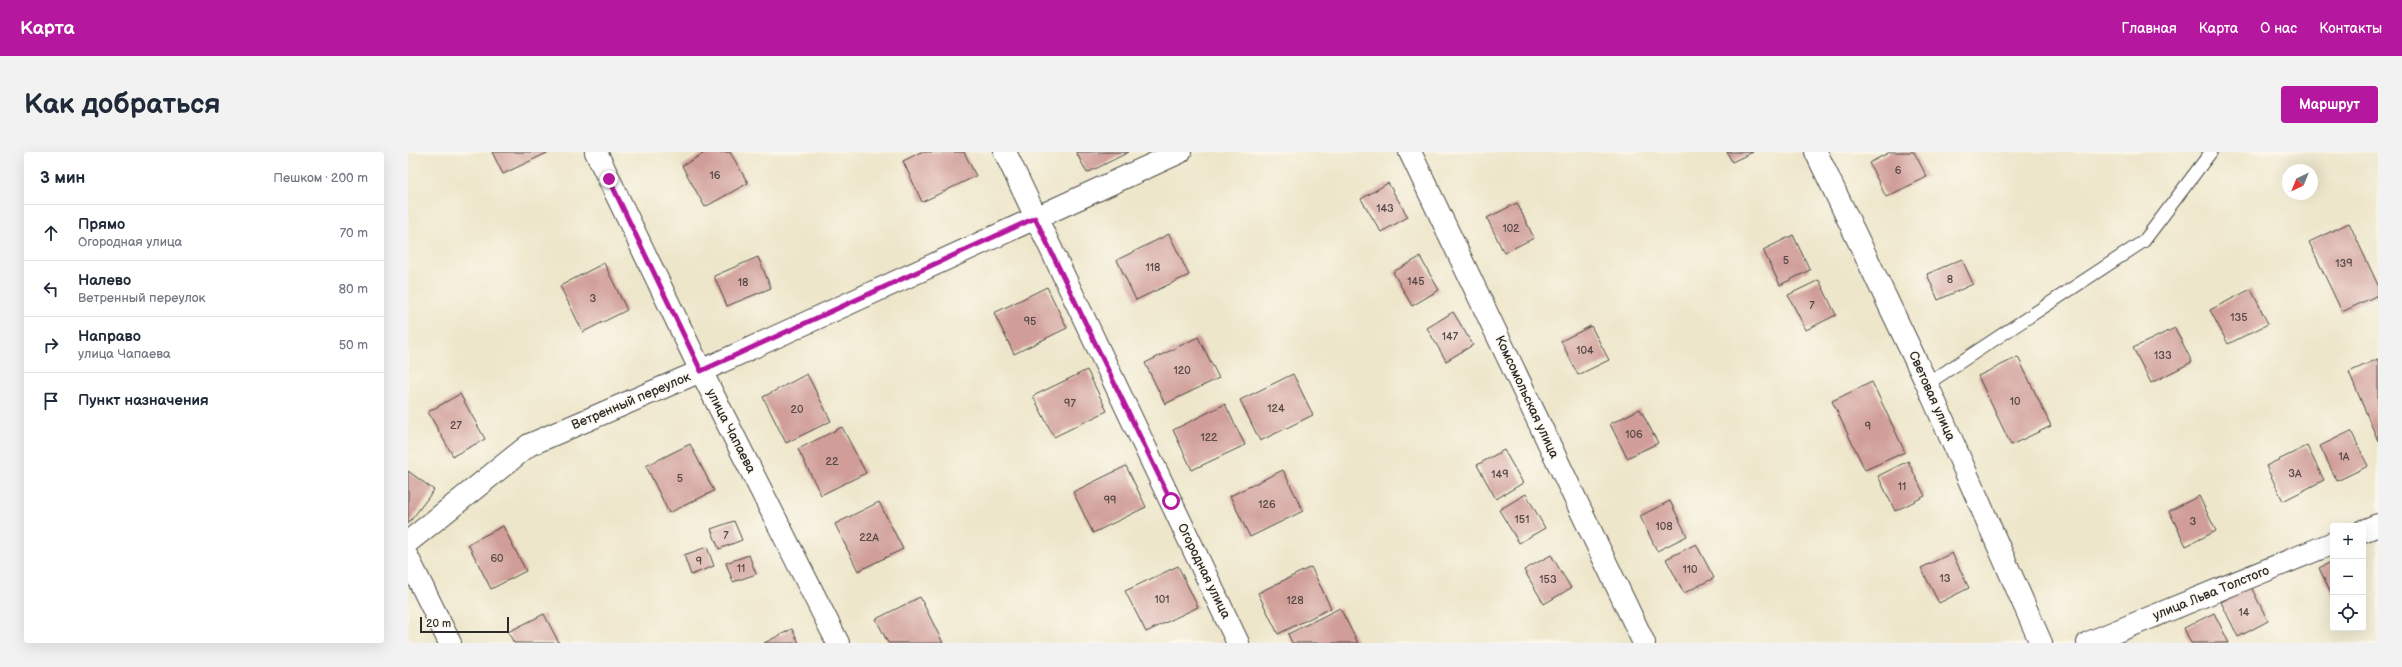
<!DOCTYPE html>
<html lang="ru">
<head>
<meta charset="utf-8">
<style>
	:root { --surface:#fff; --page:#f2f2f3; --text:#1f2937; --muted:#747a83; --line:#e0e1e3; --accent:#b5179e }
	body { margin:0; font-family:"Balsamiq Sans",sans-serif; background:var(--page); color:var(--text) }
	.controls { position:absolute; right:12px; bottom:12px; display:grid; overflow:hidden; border-radius:4px; box-shadow:0 4px 16px #0002 }
	.controls button { width:36px; height:36px; display:grid; place-items:center; padding:0; border:0; border-bottom:1px solid var(--line); background:var(--surface); color:var(--text); font:20px sans-serif }
	.compass { position:absolute; left:1874px; top:12px; width:36px; height:36px; border-radius:50%; background:var(--surface); box-shadow:0 4px 16px #0002; rotate:223deg }
	.scale { position:absolute; left:12px; bottom:10px; width:89px; box-sizing:border-box; padding-left:4px; border:2px solid #2b2b2b; border-top:0; font-size:11px; line-height:14px; white-space:nowrap; color:#2b2b2b; -webkit-text-stroke:3px #fbf7ec; paint-order:stroke }
	.stop { position:absolute; width:12px; height:12px; margin:-9px; border:3px solid #b5179e; border-radius:50%; background:#fff }
	.stop.end { background:#b5179e; border-color:#fff; box-shadow:0 1px 4px #0008 }
	.list { margin:0; padding:0; list-style:none }
	h2 { display:flex; justify-content:space-between; align-items:center; height:52px; margin:0; padding:0 16px; font-size:17px }
	h2 small { font-size:13px; font-weight:400; color:var(--muted) }
	.list li { display:grid; grid-template-columns:26px 1fr auto; gap:12px; align-items:center; box-sizing:border-box; height:56px; padding:0 16px; border-top:1px solid var(--line) }
	.list b { display:block; font-size:15px; white-space:nowrap }
	.list p { margin:0; font-size:13px; white-space:nowrap; color:var(--muted) }
	.list em { font-size:13px; font-style:normal; color:var(--muted) }
	.icon { flex:none; width:22px; height:22px; fill:none; stroke:currentColor; stroke-width:2; stroke-linecap:round; stroke-linejoin:round }
	.map { position:relative; flex:none; width:1970px; height:491px; overflow:hidden; border-radius:4px }
	header { display:flex; align-items:center; gap:24px; box-sizing:border-box; height:56px; padding:0 20px; background:var(--accent); color:#fff }
	header strong { font-size:19px }
	nav { display:flex; gap:22px; margin-inline-start:auto; font-size:14px }
	.intro { display:flex; align-items:center; justify-content:space-between; box-sizing:border-box; height:96px; padding:0 24px }
	h1 { margin:0; font-size:28px }
	.button { padding:10px 18px; border-radius:4px; background:var(--accent); color:#fff; font-size:14px; font-weight:700 }
	main { display:flex; gap:24px; padding:0 24px }
	aside { flex:1; background:var(--surface); border-radius:4px; box-shadow:0 4px 16px #0002 }
	.map>svg:first-child { display:block }
	.building { fill:#d09d98 }
	.lines { fill:none; stroke-linecap:round; stroke-linejoin:round }
	.service-casing { stroke:#484743; stroke-width:14 }
	.minor-casing { stroke:#484743; stroke-width:24 }
	.service { stroke:#fff; stroke-width:12 }
	.minor { stroke:#fff; stroke-width:22 }
	.route { stroke:#b5179e; stroke-width:5 }
	.labels { text-anchor:middle; dominant-baseline:central; stroke-width:3; stroke-linejoin:round; paint-order:stroke }
	.number-label { font-size:11px; fill:#544846 }
	.street-label { font-size:13px; fill:#2b2b2b; stroke:#fbf7ec }
</style>
</head>
<body>
<header>
<strong>Карта</strong>
<nav><a>Главная</a><a>Карта</a><a>О нас</a><a>Контакты</a></nav>
</header>
<div class="intro"><h1>Как добраться</h1><a class="button">Маршрут</a></div>
<main>
<aside>
<h2>3 мин<small>Пешком · 200 m</small></h2>
<ul class="list">
<li><svg class="icon" aria-label="ahead" viewBox="0 0 24 24"><path d="M12 20V5M6 11l6-6 6 6"/></svg><div><b>Прямо</b><p>Огородная улица</p></div><em>70 m</em></li>
<li><svg class="icon" aria-label="left" viewBox="0 0 24 24"><path d="M17 20v-9H6M10 6l-5 5 5 5"/></svg><div><b>Налево</b><p>Ветренный переулок</p></div><em>80 m</em></li>
<li><svg class="icon" aria-label="right" viewBox="0 0 24 24"><path d="M7 20v-9h11M14 6l5 5-5 5"/></svg><div><b>Направо</b><p>улица Чапаева</p></div><em>50 m</em></li>
<li><svg class="icon" aria-label="arrive" viewBox="0 0 24 24"><path d="M6 21V4h12l-3 4 3 4H6"/></svg><div><b>Пункт назначения</b></div></li>
</ul>
</aside>
<div class="map">
<svg width="1970" height="491" viewBox="0 0 1970 491">
	<rect width="100%" height="100%" fill="#fbf7ec"/>
	<filter id="ink" filterUnits="userSpaceOnUse"><feTurbulence type="fractalNoise" baseFrequency=".025" numOctaves="2"/><feDisplacementMap in="SourceGraphic" scale="8" xChannelSelector="R" yChannelSelector="G"/><feConvolveMatrix kernelMatrix="1 2 1 2 8 2 1 2 1" color-interpolation-filters="sRGB"/></filter>
	<filter id="wash" filterUnits="userSpaceOnUse"><feTurbulence type="fractalNoise" baseFrequency=".012" numOctaves="4" result="noise"/><feDisplacementMap in="SourceGraphic" scale="16" xChannelSelector="R" yChannelSelector="G"/><feGaussianBlur stdDeviation="0.9" result="paint"/><feColorMatrix in="noise" values="0 0 0 0 0 0 0 0 0 0 0 0 0 0 0 0 0 1.4 0 .05"/><feComposite in="paint" operator="in"/></filter>
	<g filter="url(#wash)">
		<rect width="100%" height="100%" fill="#eee6ca"/>
		<g id="blocks">
			<g class="building">
				<polygon points="84,0 141,0 95,22"/>
				<polygon points="298,0 322,0 340,31 297,55 274,14"/>
				<polygon points="513,0 556,0 568,24 514,50 495,9"/>
				<polygon points="668,0 721,0 679,21"/>
				<polygon points="1319,0 1345,0 1324,10"/>
				<polygon points="1482,0 1506,0 1519,25 1478,45 1461,11"/>
				<polygon points="980,31 1000,65 973,80 953,47"/>
				<polygon points="1109,51 1126,86 1096,101 1079,66"/>
				<polygon points="1941,71 1970,133 1970,143 1934,160 1901,90"/>
				<polygon points="761,82 781,123 728,148 709,108"/>
				<polygon points="1385,83 1402,118 1372,133 1355,98"/>
				<polygon points="350,105 363,136 319,154 306,124"/>
				<polygon points="1012,105 1031,138 1004,154 985,120"/>
				<polygon points="1554,107 1565,132 1530,148 1519,122"/>
				<polygon points="196,111 219,158 175,180 152,134"/>
				<polygon points="1411,128 1428,163 1398,178 1380,143"/>
				<polygon points="639,135 659,176 606,202 586,161"/>
				<polygon points="1843,137 1860,172 1820,192 1802,158"/>
				<polygon points="1045,160 1065,193 1038,209 1019,176"/>
				<polygon points="1183,174 1201,208 1170,223 1153,189"/>
				<polygon points="1767,176 1784,210 1743,231 1725,196"/>
				<polygon points="790,185 811,226 757,252 737,211"/>
				<polygon points="1610,205 1643,274 1603,293 1570,224"/>
				<polygon points="1970,207 1970,289 1941,220"/>
				<polygon points="679,218 699,259 646,285 625,244"/>
				<polygon points="399,222 423,269 378,291 355,245"/>
				<polygon points="885,222 905,263 852,289 832,248"/>
				<polygon points="1464,230 1497,300 1457,318 1424,249"/>
				<polygon points="52,242 77,287 45,304 20,260"/>
				<polygon points="817,252 837,293 784,318 765,278"/>
				<polygon points="1232,257 1250,291 1219,306 1202,272"/>
				<polygon points="434,275 458,321 413,343 390,297"/>
				<polygon points="1943,279 1960,314 1929,329 1912,294"/>
				<polygon points="282,292 306,339 261,361 238,314"/>
				<polygon points="1899,294 1916,328 1875,349 1858,314"/>
				<polygon points="1096,298 1115,331 1088,347 1069,313"/>
				<polygon points="1500,309 1517,344 1487,359 1470,324"/>
				<polygon points="718,314 738,355 685,381 665,340"/>
				<polygon points="875,318 895,359 842,385 822,344"/>
				<polygon points="0,319 26,338 0,372"/>
				<polygon points="1118,342 1137,376 1111,391 1091,358"/>
				<polygon points="1791,344 1808,379 1778,394 1761,359"/>
				<polygon points="1262,349 1279,384 1249,399 1232,364"/>
				<polygon points="471,350 495,397 450,419 427,372"/>
				<polygon points="326,369 334,388 311,397 303,377"/>
				<polygon points="95,374 118,419 83,437 60,392"/>
				<polygon points="1288,392 1306,426 1276,441 1258,407"/>
				<polygon points="299,395 306,414 283,423 276,403"/>
				<polygon points="1544,401 1561,436 1531,451 1513,416"/>
				<polygon points="341,403 348,422 325,430 318,411"/>
				<polygon points="1143,403 1163,436 1136,452 1116,418"/>
				<polygon points="1925,409 1925,445 1911,416"/>
				<polygon points="770,414 790,455 738,480 717,439"/>
				<polygon points="903,415 923,456 870,482 850,441"/>
				<polygon points="1843,435 1860,469 1830,485 1813,450"/>
				<polygon points="512,445 535,491 480,491 468,467"/>
				<polygon points="932,456 950,491 884,491 880,482"/>
				<polygon points="1806,461 1821,491 1783,491 1776,476"/>
				<polygon points="136,462 151,491 106,491 100,480"/>
				<polygon points="384,477 391,491 356,491"/>
			</g>
		</g>
	</g>
	<g filter="url(#ink)">
		<use href="#blocks" fill-opacity="0" stroke="#484743" stroke-width="1"/>
		<g class="lines">
			<defs>
				<polyline id="service" points="1519,232 1736,89 1803,0"/>
				<g id="minor">
					<polyline points="188,0 293,219 430,491"/>
					<polyline points="597,0 830,491"/>
					<polyline points="1002,0 1236,491"/>
					<polyline points="1408,0 1519,232 1633,491"/>
					<polyline points="1955,379 1970,373"/>
					<polyline points="0,390 121,293 293,219 772,0"/>
					<polyline points="0,406 42,491"/>
					<polyline points="1680,491 1925,391"/>
				</g>
			</defs>
			<use href="#service" class="service-casing"/>
			<use href="#minor" class="minor-casing"/>
			<use href="#service" class="service"/>
			<use href="#minor" class="minor"/>
		</g>
	</g>
	<g class="lines" filter="url(#ink)">
		<polyline class="route" points="201,27 293,219 627,66 763,349"/>
	</g>
	<g class="labels">
		<g class="number-label">
			<text x="1490" y="18">6</text>
			<text x="307" y="23">16</text>
			<text x="977" y="56">143</text>
			<text x="1103" y="76">102</text>
			<text x="1378" y="108">5</text>
			<text x="1936" y="111">139</text>
			<text x="745" y="115">118</text>
			<text x="1542" y="127">8</text>
			<text x="1008" y="129">145</text>
			<text x="335" y="130">18</text>
			<text x="185" y="146">3</text>
			<text x="1404" y="153">7</text>
			<text x="1831" y="165">135</text>
			<text x="622" y="169">95</text>
			<text x="1042" y="184">147</text>
			<text x="1177" y="198">104</text>
			<text x="1755" y="203">133</text>
			<text x="774" y="218">120</text>
			<text x="1607" y="249">10</text>
			<text x="662" y="251">97</text>
			<text x="868" y="256">124</text>
			<text x="389" y="257">20</text>
			<text x="48" y="273">27</text>
			<text x="1460" y="274">9</text>
			<text x="1226" y="282">106</text>
			<text x="801" y="285">122</text>
			<text x="1936" y="304">1А</text>
			<text x="424" y="309">22</text>
			<text x="1887" y="321">3А</text>
			<text x="1092" y="322">149</text>
			<text x="272" y="326">5</text>
			<text x="1494" y="334">11</text>
			<text x="702" y="348">99</text>
			<text x="859" y="352">126</text>
			<text x="1114" y="367">151</text>
			<text x="1785" y="369">3</text>
			<text x="1256" y="374">108</text>
			<text x="318" y="383">7</text>
			<text x="461" y="385">22А</text>
			<text x="89" y="406">60</text>
			<text x="291" y="409">9</text>
			<text x="333" y="416">11</text>
			<text x="1282" y="417">110</text>
			<text x="1537" y="426">13</text>
			<text x="1140" y="427">153</text>
			<text x="754" y="447">101</text>
			<text x="887" y="448">128</text>
			<text x="1836" y="460">14</text>
		</g>
		<g class="street-label">
			<text transform="translate(1524 244) rotate(66)">Световая улица</text>
			<text transform="translate(1119 245) rotate(65)">Комсомольская улица</text>
			<text transform="translate(223 249) rotate(-23)">Ветренный переулок</text>
			<text transform="translate(323 279) rotate(63)">улица Чапаева</text>
			<text transform="translate(796 419) rotate(64)">Огородная улица</text>
			<text transform="translate(1803 441) rotate(-22)">улица Льва Толстого</text>
		</g>
	</g>
</svg>
<div class="controls">
<button>+</button>
<button>−</button>
<button><svg class="icon" aria-label="locate" viewBox="0 0 24 24"><circle cx="12" cy="12" r="6"/><path d="M12 2v4M12 18v4M2 12h4M18 12h4"/></svg></button>
</div>
<svg class="compass" viewBox="-18 -18 36 36"><path d="M0-13l5 13h-10z" fill="#e53935"/><path d="M0 13l5-13h-10z" fill="#747a83"/></svg>
<div class="scale">20 m</div>
<div class="stop" style="left:763px;top:349px"></div>
<div class="stop end" style="left:201px;top:27px"></div>
</div>
</main>
</body>
</html>
